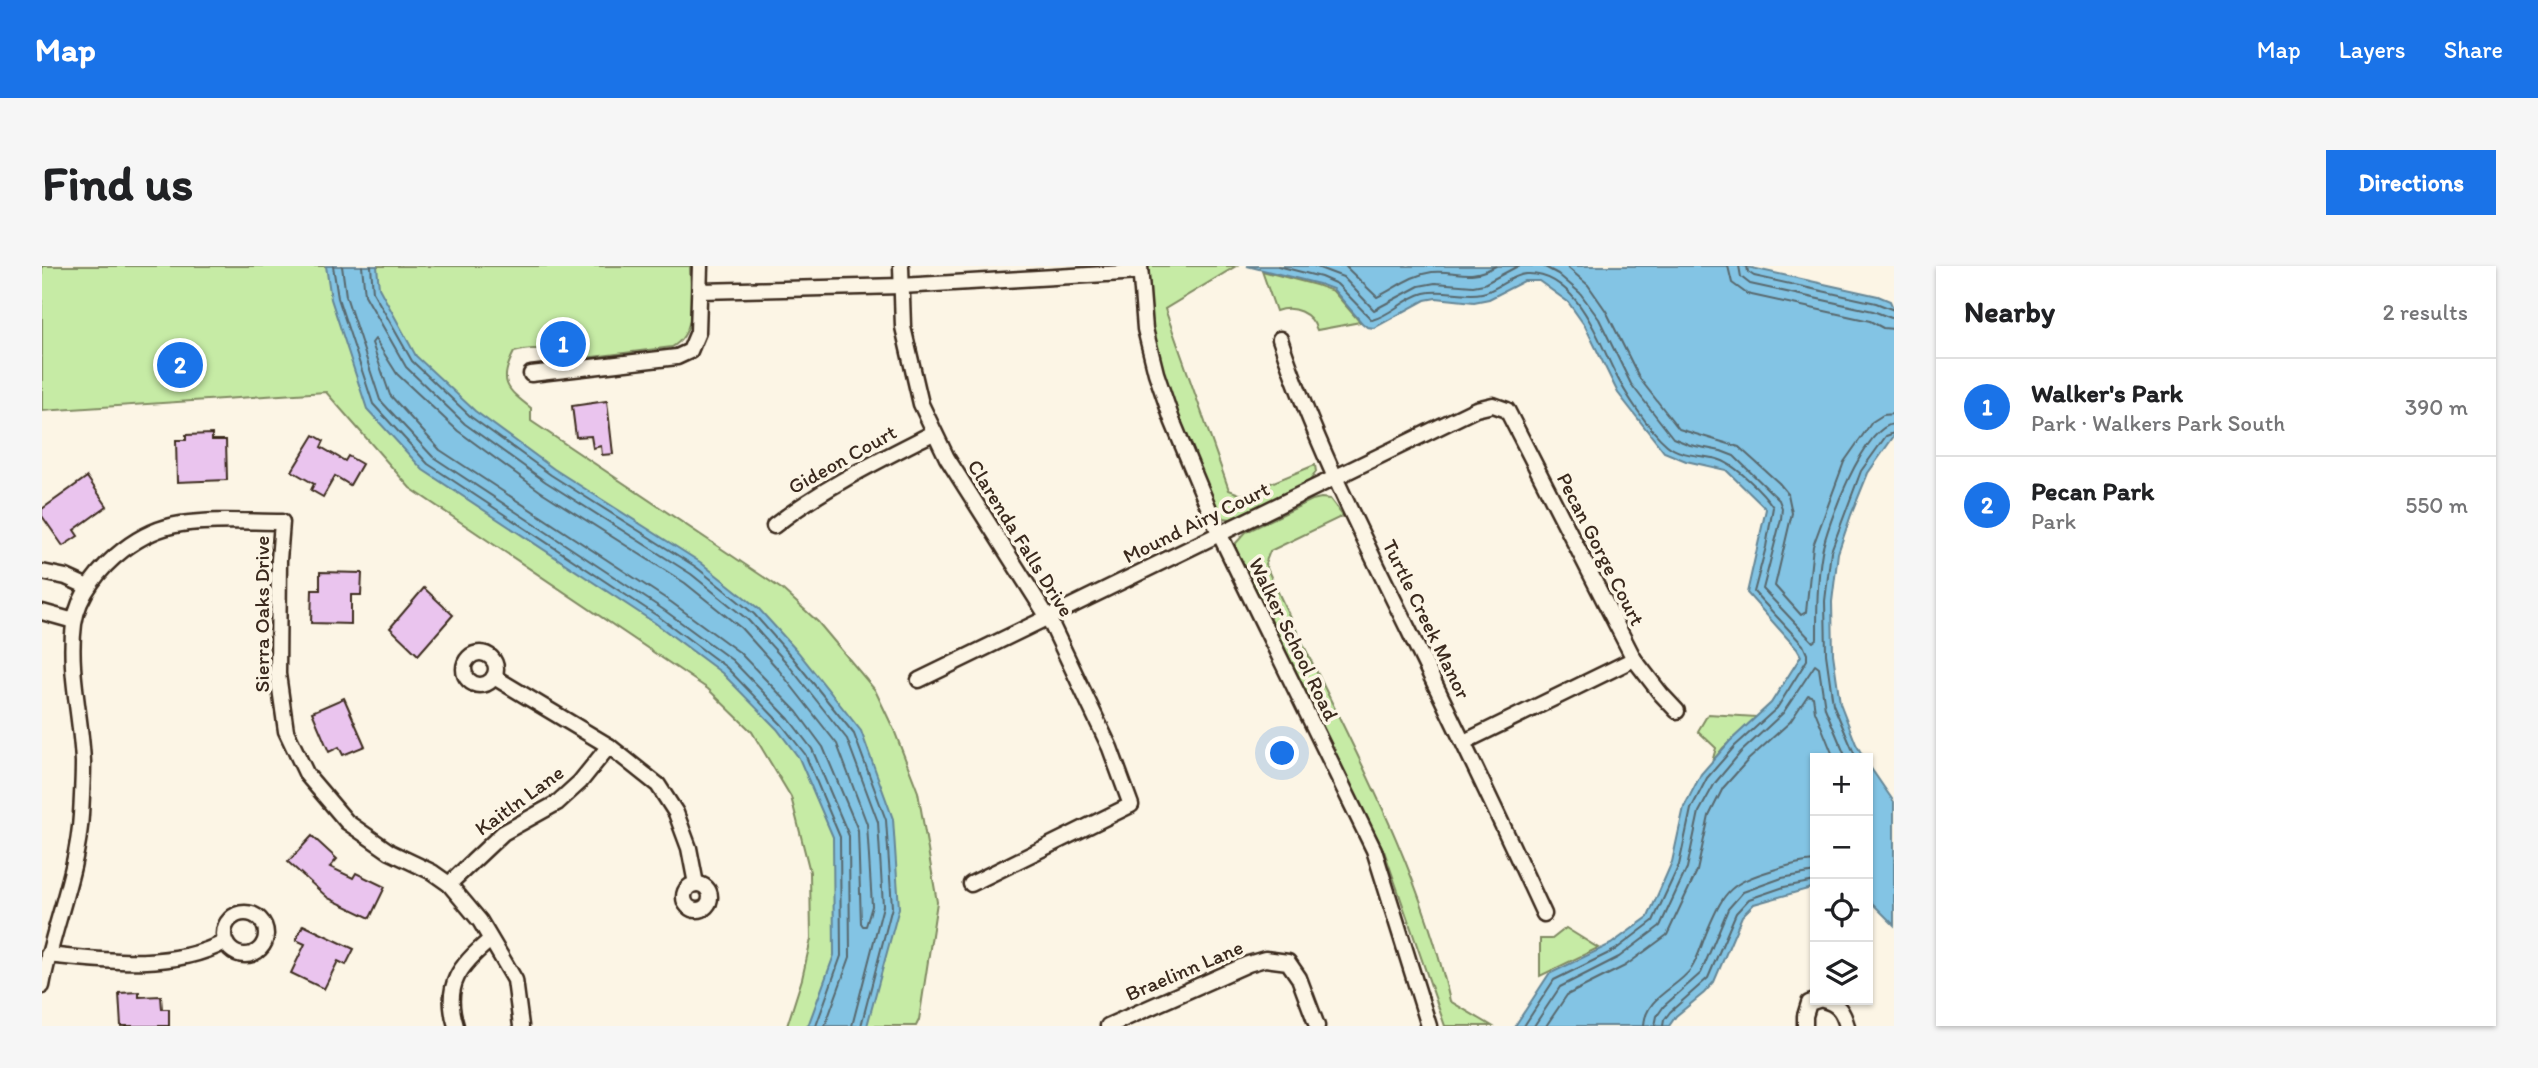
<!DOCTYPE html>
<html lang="en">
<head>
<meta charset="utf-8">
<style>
	:root { --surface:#fff; --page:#f6f6f6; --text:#202124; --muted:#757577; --line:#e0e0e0; --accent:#1a73e8 }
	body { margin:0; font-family:Itim,sans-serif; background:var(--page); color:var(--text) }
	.controls { position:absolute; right:21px; bottom:21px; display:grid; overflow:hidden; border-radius:0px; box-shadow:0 2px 5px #0004 }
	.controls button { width:63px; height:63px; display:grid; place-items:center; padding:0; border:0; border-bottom:2px solid var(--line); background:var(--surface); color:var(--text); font:35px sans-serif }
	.you { position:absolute; left:1241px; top:488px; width:24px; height:24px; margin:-18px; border:5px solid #fff; border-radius:50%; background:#1a73e8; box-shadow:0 0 0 10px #1a73e833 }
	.badge { display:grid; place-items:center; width:46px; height:46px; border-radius:50%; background:var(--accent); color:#fff; font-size:23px; font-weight:700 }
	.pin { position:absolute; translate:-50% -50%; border:4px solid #fff; box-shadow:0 2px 7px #0006 }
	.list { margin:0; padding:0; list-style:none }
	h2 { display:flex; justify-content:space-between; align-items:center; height:91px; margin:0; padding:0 28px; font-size:30px }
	h2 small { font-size:23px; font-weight:400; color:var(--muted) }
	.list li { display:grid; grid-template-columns:46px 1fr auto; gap:21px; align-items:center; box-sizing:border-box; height:98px; padding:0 28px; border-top:2px solid var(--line) }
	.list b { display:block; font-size:26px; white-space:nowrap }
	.list p { margin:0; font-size:23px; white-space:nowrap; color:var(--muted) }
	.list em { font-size:23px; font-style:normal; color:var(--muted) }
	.icon { flex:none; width:38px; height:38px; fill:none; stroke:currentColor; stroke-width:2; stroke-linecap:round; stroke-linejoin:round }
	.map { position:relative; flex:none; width:1852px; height:760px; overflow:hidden; border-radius:0px }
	header { display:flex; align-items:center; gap:42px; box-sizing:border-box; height:98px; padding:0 35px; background:var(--accent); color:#fff }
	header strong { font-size:33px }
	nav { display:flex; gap:38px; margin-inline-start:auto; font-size:24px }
	.intro { display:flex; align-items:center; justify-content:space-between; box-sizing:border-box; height:168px; padding:0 42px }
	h1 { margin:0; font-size:49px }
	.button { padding:18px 32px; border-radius:0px; background:var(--accent); color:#fff; font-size:24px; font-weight:700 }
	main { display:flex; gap:42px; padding:0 42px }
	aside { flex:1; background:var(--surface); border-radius:0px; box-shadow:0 2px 5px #0004 }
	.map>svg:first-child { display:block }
	.green { fill:#c6eba5; stroke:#808a62; stroke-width:2 }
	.water { fill:#83c4e4; stroke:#668695; stroke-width:2 }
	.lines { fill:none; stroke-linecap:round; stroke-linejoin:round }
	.shore { stroke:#58686d; stroke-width:2 }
	.building { fill:#eac4ee; stroke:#3b2a1e; stroke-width:2 }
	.minor-casing { stroke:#3b2a1e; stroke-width:19 }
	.minor { stroke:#fcf5e5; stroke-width:14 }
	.labels { text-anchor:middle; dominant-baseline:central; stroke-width:7; stroke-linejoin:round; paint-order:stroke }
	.street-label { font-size:21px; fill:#3b2a1e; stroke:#fcf5e5 }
</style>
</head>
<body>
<header>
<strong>Map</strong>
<nav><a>Map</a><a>Layers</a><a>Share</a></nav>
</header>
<div class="intro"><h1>Find us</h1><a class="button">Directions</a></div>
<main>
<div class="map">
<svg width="1852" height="760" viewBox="0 0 1852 760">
	<rect width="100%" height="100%" fill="#fcf5e5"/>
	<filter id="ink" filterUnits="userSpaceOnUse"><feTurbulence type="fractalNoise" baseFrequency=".0143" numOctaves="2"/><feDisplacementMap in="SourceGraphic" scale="14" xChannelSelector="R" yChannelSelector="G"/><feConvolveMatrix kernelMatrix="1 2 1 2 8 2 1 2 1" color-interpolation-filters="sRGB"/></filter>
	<g filter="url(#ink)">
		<g class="green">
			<path d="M0 0H648C648 26 657 66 630 81L519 95C503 81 492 81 472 86 457 116 463 122 489 142V155L741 324 776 356 833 424 852 464 876 526 895 636 877 754 874 760H745L760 713 769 673 768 606 749 531 710 466 666 423 368 222 284 126 0 145Z"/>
			<polygon points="1102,0 1194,0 1123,43 1187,224 1200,229 1273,199 1274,206 1267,216 1189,253 1181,252 1174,247 1134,154 1113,91"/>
			<path d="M1220 5 1274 19 1291 25 1318 56 1275 64C1269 46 1251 39 1234 45Z"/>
			<path d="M1279 232 1288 233 1301 250 1228 285 1223 298C1288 442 1373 580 1408 735L1450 760H1403L1342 585 1313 530 1194 288V277L1204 266 1270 234Z"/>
			<polygon points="1666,448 1716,451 1681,482 1670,496 1674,482 1656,465"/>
			<polygon points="1524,662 1556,682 1498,710 1498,673 1510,673"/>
		</g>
		<g class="water">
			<polygon points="284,0 335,0 337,22 374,90 433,145 512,203 658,296 717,343 756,386 819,465 851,553 857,642 825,760 766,760 792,689 791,571 757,492 735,463 680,407 613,357 381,204 325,143 289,33"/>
			<polygon points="1205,0 1701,0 1836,30 1848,35 1852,44 1852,170 1826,207 1809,249 1796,287 1790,336 1791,388 1798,437 1814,478 1822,492 1773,492 1773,621 1712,638 1700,650 1672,716 1662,727 1634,750 1627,760 1473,760 1507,708 1569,678 1606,651 1630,596 1642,541 1659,508 1688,475 1729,437 1759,390 1755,383 1705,327 1724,243 1684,204 1644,195 1622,186 1576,127 1543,60 1526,36 1497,15 1482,15 1447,33 1432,36 1394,32 1383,34 1332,62 1325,61 1320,57 1291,23 1277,18"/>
			<polygon points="1826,498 1852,536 1852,659 1826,633"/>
		</g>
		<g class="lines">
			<g class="shore">
				<polyline points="291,0 296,32 331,138 386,198 617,351 684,401 740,459 763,488 798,571 799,690 774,760"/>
				<polyline points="300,0 304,30 338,134 391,191 622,344 690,394 747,453 770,483 807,570 808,691 783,760"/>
				<polyline points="320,0 323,29 364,101 423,158 504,216 649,308 706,354 744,396 805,473 836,556 841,640 810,760"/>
				<polyline points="329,0 331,26 370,95 429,151 509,209 654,301 712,348 750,391 812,468 844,554 850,641 819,760"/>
				<path d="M1236 0 1279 11 1295 18 1330 54C1349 49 1363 32 1382 27 1401 22 1421 31 1440 27 1456 24 1469 9 1484 8 1532 5 1555 70 1572 105 1583 127 1606 163 1625 179 1638 190 1659 189 1675 193 1692 197 1722 227 1731 241L1724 281 1712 326 1761 379 1765 388V394L1735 442 1693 480 1665 512 1649 543 1637 599 1611 655 1573 684 1512 714 1482 760"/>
				<polyline points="1272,0 1301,11 1332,44 1377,20 1393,17 1431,20 1442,18 1476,0"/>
				<path d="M1303 0 1335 31C1354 22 1368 9 1390 6 1417 4 1426 15 1454 0"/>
				<path d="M1501 0 1516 8 1538 27 1557 53 1589 118 1631 172 1648 179 1679 185 1692 190 1737 234 1740 242 1739 253 1721 323 1771 376 1775 373C1775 344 1775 315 1780 286 1785 259 1822 160 1852 158"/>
				<polyline points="1524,0 1546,19 1564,45 1598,113 1637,163 1697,181 1737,217 1746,228 1750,247 1733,320 1759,349 1764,346 1771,280 1802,196 1830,156 1841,149 1852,148"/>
				<polyline points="1686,0 1690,17 1705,28 1828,55 1841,62 1852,63"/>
				<polyline points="1697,0 1699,11 1708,18 1831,45 1852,53"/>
				<polyline points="1705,0 1706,6 1712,10 1834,37 1852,44"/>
				<polygon points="333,73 355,108 416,165 498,225 643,317 699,362 736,403 795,478 825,558 830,640 824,660 821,660 819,657 816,564 781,481 755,446 697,386 629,336 398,184 348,129 330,77"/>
				<polyline points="1814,492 1791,438 1784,388 1783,335 1789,285 1819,205 1844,170 1852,167"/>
				<polyline points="1492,760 1518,721 1577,691 1618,660 1645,602 1657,546 1673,517 1699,486 1741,447 1773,399 1777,402 1783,442 1804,492"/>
				<polyline points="1504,760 1525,729 1583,700 1625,669 1655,605 1667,550 1681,522 1706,494 1748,456 1766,429 1771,431 1773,445 1792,492"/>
				<path d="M1602 760C1603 731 1634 723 1649 703 1657 691 1660 676 1666 663 1683 623 1689 617 1731 604 1744 600 1759 596 1773 595"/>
				<polyline points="1613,760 1615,750 1622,740 1659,707 1686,643 1701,626 1740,612 1773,606"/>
				<polyline points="1621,760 1622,754 1628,746 1666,712 1694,647 1707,633 1742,621 1773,615"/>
			</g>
		</g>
		<g class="building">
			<polygon points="565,135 571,188 560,189 559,180 551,182 549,170 534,171 530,140"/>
			<polygon points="170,168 170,174 184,174 185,214 135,216 134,174 144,174 144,169"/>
			<polygon points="272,169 282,175 279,181 303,195 306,190 320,198 308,219 293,210 281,231 269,224 272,218 250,205"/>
			<polygon points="45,211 65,240 32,264 36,270 21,280 0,250 0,243"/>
			<polygon points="278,306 320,307 319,329 309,329 309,358 269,357 270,324 278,324"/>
			<polygon points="382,322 411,349 376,389 348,362"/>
			<polygon points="302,432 323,480 301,489 297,481 287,486 270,446"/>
			<polygon points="270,570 295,593 288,601 311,612 314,607 343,621 328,652 286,632 246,596"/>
			<polygon points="261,659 312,683 304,699 296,695 282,723 249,707 263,678 254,674"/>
			<polygon points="97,726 97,731 119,730 120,743 127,743 127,760 79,760 77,727"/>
		</g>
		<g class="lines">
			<defs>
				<g id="minor">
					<polyline points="859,0 861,61 879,138 905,192 1007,353 1068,482 1089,539 929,618"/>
					<polyline points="1098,0 1103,63 1114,107 1130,154 1177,267 1332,584 1387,760"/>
					<polyline points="658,25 859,20 1098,6"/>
					<path d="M1238 73C1272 175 1320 269 1367 365 1413 459 1458 553 1502 648"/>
					<polyline points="489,108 635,91 648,85 656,66 658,0"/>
					<path d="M732 260C780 222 836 195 891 167"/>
					<polyline points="0,306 24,311 46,321"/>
					<polyline points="0,346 32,355"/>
					<circle cx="438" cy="403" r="16"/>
					<polyline points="452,411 567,480 616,519 634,547 647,582 654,618"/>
					<polyline points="877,414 1434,143 1451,139 1465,144 1592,393 1619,428 1635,445"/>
					<polyline points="1422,476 1592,393"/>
					<circle cx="655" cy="631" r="13"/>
					<polyline points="407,618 461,567 515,537 538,516 567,480"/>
					<circle cx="203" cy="668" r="21"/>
					<path d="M6 689C63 695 130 704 183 676"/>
					<path d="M0 720C10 664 36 605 39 549 40 531 41 513 41 496 39 450 26 403 32 358 36 328 59 301 81 284 98 271 118 261 139 258 172 253 207 256 240 256L237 294 236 408 244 465 265 509 305 556 348 586 390 606 407 618 438 655 473 714 479 760"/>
					<path d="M1781 734C1797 738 1801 746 1805 760"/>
					<path d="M414 760C401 719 418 699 448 674"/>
					<polyline points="1066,760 1206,698 1223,693 1246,696 1257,712 1275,760"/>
					<polyline points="1763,760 1763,750 1767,737 1776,734"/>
				</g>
			</defs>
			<use href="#minor" class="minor-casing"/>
			<use href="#minor" class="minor"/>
		</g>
	</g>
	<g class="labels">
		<g class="street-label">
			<text transform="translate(800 193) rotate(-29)">Gideon Court</text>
			<text transform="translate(1154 256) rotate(-26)">Mound Airy Court</text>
			<text transform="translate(979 272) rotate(58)">Clarenda Falls Drive</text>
			<text transform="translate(1559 283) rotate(63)">Pecan Gorge Court</text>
			<text transform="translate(219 348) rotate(-90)">Sierra Oaks Drive</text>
			<text transform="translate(1385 353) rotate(64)">Turtle Creek Manor</text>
			<text transform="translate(1252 373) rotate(64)">Walker School Road</text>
			<text transform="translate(477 534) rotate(-36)">Kaitln Lane</text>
			<text transform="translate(1142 704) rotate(-23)">Braelinn Lane</text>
		</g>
	</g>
</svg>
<div class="controls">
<button>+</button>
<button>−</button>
<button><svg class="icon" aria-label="locate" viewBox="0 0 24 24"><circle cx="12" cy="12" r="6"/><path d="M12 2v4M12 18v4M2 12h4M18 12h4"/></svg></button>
<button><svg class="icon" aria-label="layers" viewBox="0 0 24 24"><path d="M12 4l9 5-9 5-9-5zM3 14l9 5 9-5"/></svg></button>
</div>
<div class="you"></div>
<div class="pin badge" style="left:521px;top:78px">1</div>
<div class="pin badge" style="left:138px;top:99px">2</div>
</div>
<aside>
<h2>Nearby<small>2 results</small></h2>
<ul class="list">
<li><span class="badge">1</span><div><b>Walker's Park</b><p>Park · Walkers Park South</p></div><em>390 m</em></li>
<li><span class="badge">2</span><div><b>Pecan Park</b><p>Park</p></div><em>550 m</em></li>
</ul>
</aside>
</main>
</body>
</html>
